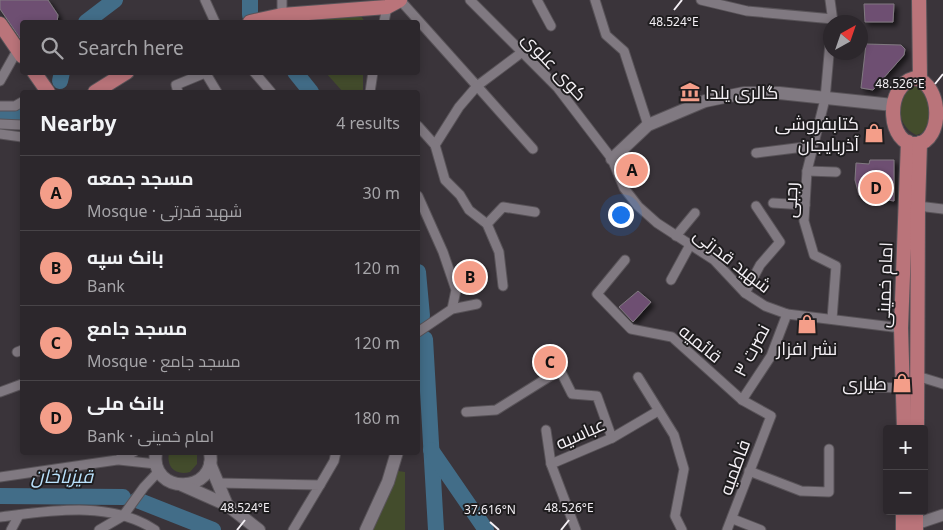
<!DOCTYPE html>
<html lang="en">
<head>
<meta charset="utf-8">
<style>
	:root { --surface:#2c272c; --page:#383338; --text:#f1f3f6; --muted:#a6a5a9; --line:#484448; --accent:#f49e89 }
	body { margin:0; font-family:"Noto Sans",Cairo,sans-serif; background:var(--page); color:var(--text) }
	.controls { position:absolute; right:15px; bottom:15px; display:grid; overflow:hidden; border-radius:5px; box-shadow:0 2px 8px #0003 }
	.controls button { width:45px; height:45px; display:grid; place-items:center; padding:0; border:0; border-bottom:1px solid var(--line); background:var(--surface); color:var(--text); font:25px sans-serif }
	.compass { position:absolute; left:823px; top:15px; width:45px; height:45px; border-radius:50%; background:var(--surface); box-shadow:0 2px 8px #0003; rotate:40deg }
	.you { position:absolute; left:620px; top:214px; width:18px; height:18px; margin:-12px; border:4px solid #fff; border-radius:50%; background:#1a73e8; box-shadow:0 0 0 8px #1a73e833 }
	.badge { display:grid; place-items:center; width:32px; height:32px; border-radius:50%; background:var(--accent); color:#111; font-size:16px; font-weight:700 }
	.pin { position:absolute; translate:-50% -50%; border:2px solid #fff; box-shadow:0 1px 5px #0006 }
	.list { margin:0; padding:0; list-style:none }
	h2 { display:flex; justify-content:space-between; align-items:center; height:65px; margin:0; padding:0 20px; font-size:21px }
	h2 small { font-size:16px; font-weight:400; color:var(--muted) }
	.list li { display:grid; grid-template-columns:32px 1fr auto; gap:15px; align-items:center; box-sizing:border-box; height:75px; padding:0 20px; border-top:1px solid var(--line) }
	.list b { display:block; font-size:19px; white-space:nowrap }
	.list p { margin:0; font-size:16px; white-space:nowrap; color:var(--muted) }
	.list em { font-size:16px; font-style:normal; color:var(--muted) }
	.icon { flex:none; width:28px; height:28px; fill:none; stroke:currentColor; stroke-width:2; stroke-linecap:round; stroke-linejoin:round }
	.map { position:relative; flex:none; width:943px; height:530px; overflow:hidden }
	.search { position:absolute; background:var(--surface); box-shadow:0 2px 8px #0003; left:20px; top:20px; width:400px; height:55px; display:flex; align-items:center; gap:12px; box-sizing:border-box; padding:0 18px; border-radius:5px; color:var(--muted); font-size:19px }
	.panel { position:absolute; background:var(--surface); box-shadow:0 2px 8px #0003; left:20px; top:90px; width:400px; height:365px; border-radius:5px }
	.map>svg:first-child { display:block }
	.green { fill:#434c2c }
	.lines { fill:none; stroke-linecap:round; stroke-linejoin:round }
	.river { stroke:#426d88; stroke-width:16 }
	.building { fill:#6e5072; stroke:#807980; filter:url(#shadow) }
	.minor-casing { stroke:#585358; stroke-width:11 }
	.tertiary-casing { stroke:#585358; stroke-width:13 }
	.secondary-casing { stroke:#585358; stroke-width:14 }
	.primary-casing { stroke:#585358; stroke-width:16 }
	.minor { stroke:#807981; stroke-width:9 }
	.tertiary { stroke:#807981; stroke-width:11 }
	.secondary { stroke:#807981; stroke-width:12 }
	.primary { stroke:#ba747a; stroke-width:14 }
	.ticks { fill:none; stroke:#f4f0f5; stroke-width:2 }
	.labels { text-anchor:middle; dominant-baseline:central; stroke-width:4; stroke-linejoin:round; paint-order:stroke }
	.street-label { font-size:18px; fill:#f4f0f5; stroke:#1f1d1f }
	.poi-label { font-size:18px; fill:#f4f0f5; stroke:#1f1d1f; text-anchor:end }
	.water-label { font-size:19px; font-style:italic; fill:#b9e1fc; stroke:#1f1d1f }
	.ticks-label { font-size:12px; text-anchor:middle; fill:#f4f0f5; stroke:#1f1d1f; stroke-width:4; stroke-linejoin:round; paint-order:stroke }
</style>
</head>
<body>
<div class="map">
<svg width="943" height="530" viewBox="0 0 943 530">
	<defs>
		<filter id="shadow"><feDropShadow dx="3.5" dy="3.5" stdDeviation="2.5" flood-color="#0009"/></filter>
	</defs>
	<rect width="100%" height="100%" fill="#3a343a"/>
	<g class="green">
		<polygon points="350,11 361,16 365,22 286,22 285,21"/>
		<polygon points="326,73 363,73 363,92 343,92"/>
		<path d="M916 86C934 94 933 119 922 133L916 135C895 124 898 103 910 87Z"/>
		<path d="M197 452V464L190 472C176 476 166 467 169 453Z"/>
		<polygon points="398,471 405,472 405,530 373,530"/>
	</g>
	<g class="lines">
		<g class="river">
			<polyline points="250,0 250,15 256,22"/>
			<polyline points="86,22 115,0"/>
			<polyline points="295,72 311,92"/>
			<polyline points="60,81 62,72"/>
			<polyline points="0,113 22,112"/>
			<polyline points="418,272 422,316"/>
			<polyline points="425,339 436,530"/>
			<polyline points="431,450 486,530"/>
			<polyline points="0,496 123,497"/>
			<polyline points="137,500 213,530"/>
		</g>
	</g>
	<g class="building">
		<polygon points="0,0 48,0 58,15 57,22 22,22 22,41 0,9"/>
		<polygon points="864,4 894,4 893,22 865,22"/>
		<polygon points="866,44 901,45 905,49 904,55 873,90 861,88"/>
		<polygon points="870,160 894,160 894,201 859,195 855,180 856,163 869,164"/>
		<polygon points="480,265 484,272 467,281 463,272"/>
		<polygon points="638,291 651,302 633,322 619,307"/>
	</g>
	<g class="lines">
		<defs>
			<g id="minor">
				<polyline points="205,0 215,22"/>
				<polyline points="400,0 477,86 521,53"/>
				<polyline points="470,0 557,87 612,159 624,188 638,206 657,223 714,260 745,293 765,306 787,314 901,328"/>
				<polyline points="537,0 551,26"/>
				<polyline points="595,0 606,35 624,51 648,125"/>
				<polyline points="701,0 747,11 833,19"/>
				<polyline points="830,0 833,22"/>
				<polyline points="282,15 282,0"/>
				<polyline points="384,22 387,7"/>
				<polyline points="830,43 825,99 807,171 804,221 814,255 836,266 832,319"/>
				<polyline points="205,72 217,92"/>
				<polyline points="254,72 271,92"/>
				<polyline points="0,81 18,49"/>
				<polyline points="178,92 176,85 205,73"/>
				<polyline points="370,92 373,72"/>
				<polyline points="0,106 15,106 22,102"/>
				<polyline points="0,124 22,125"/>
				<polyline points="418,126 435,145 459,107 477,86 533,149"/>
				<polyline points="0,134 22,137"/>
				<polyline points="435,145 445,180 460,195 469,210 487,224 499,252 503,286"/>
				<polyline points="756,153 812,146"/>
				<polyline points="807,171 836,172"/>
				<polyline points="418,196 443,252 456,290 452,309"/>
				<polyline points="773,203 805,205"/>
				<polyline points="918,206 943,209"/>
				<polyline points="487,224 503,207 535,212"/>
				<polyline points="676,236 695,213"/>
				<polyline points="625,260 597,294 631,329 672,337 742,400 771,416 727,530"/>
				<polyline points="671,280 690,245"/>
				<polyline points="745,293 760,265 780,242 756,206"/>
				<polyline points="418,332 452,309 477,304"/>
				<polyline points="17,352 22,350"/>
				<polyline points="917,376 943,384"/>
				<polyline points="638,377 674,435 684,469 675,516 682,530"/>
				<polyline points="870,387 903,388"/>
				<polyline points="0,392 22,384"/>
				<polyline points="742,400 771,356 787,314"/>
				<polyline points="466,412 496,410 560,370 572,394 597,396 612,438"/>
				<polyline points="546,430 551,464"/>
				<polyline points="119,460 156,464"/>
				<polyline points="749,471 801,491 829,492 829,449"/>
				<polyline points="0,477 117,460 134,452"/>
				<polyline points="218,483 320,485 293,530"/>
				<polyline points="320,485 334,461 336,452"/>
				<path d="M0 517C49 511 111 500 155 530"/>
				<polyline points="733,519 761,530"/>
				<polyline points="11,530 19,515"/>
				<polyline points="99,530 123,516 144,487 159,471"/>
				<polyline points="576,530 551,464 612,438 658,411"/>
			</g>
			<polyline id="tertiary" points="916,524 943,515"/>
			<g id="secondary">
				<polyline points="612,159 648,125 705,101 744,93 779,93 893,105"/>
				<path d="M156 452C149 496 218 494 210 452"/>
				<polyline points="210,464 227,505"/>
				<polyline points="182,485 227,505 259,530"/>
				<polyline points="366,530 388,482 397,452"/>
			</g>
			<g id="primary">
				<polyline points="919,0 920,80"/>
				<polyline points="250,22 282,15 387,7 400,0"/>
				<polyline points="0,24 22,56"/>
				<polyline points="34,72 48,92"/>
				<path d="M915 78C943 85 943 141 917 144 888 147 883 86 915 78Z"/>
				<polyline points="95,92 127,72"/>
				<polyline points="904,429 901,328 908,142"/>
				<polyline points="917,429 918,206 920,143"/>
				<polyline points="903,530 903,511"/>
				<polyline points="916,530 916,511"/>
			</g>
		</defs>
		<use href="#minor" class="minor-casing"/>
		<use href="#tertiary" class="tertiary-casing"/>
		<use href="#secondary" class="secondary-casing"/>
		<use href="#primary" class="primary-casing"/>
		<use href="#minor" class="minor"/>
		<use href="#tertiary" class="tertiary"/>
		<use href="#secondary" class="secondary"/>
		<use href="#primary" class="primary"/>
	</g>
	<path class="ticks" d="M674 10 682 0M935 84 943 74M490 522 499 530M237 530 245 520M561 530 569 520"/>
	<defs>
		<symbol id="museum-bare" viewBox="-9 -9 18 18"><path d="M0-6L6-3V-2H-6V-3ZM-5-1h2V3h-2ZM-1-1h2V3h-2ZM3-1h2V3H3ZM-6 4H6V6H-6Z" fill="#f49e89" stroke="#1f1d1f" stroke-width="2.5" paint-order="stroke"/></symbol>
		<symbol id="shop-bare" viewBox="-9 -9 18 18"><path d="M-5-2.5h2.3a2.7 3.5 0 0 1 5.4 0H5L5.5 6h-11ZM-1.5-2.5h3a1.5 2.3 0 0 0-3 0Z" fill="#f49e89" stroke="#1f1d1f" stroke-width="2.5" paint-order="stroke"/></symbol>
	</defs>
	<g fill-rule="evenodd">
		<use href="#museum-bare" x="676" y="78" width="28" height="28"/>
		<use href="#shop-bare" x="860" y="119" width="28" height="28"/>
		<use href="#shop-bare" x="793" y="310" width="28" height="28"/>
		<use href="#shop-bare" x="888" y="369" width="28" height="28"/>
	</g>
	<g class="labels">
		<g class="street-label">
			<text transform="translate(555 66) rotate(47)">کوی علوی</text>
			<text transform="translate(790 200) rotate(-88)">رجبی</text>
			<text transform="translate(733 260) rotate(38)">شهید قدرتی</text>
			<text transform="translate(884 285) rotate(-88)">امام خمینی</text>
			<text transform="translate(701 343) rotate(39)">قائمیه</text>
			<text transform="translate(751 350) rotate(-62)">نصرت ۳</text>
			<text transform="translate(580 433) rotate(-24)">عباسیه</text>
			<text transform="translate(734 467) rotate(-70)">فاطمیه</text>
		</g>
		<g class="poi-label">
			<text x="705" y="92" text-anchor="start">گالری یلدا</text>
			<text x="859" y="123">کتابفروشی<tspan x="859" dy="21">آذربایجان</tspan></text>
			<text x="807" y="348" text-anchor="middle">نشر افزار</text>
			<text x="887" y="383">طیاری</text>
		</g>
		<g class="water-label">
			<text x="62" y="476">قیزباخان</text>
		</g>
	</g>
	<g class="ticks-label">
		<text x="674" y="26">48.524°E</text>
		<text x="900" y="88">48.526°E</text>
		<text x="245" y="512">48.524°E</text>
		<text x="569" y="512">48.526°E</text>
		<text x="490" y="514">37.616°N</text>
	</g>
</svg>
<div class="controls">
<button>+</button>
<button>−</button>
</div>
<svg class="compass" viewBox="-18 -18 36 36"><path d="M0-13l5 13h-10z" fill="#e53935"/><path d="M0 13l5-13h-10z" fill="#a6a5a9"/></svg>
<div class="you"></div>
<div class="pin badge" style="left:632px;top:170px">A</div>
<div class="pin badge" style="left:470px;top:277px">B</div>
<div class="pin badge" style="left:550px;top:362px">C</div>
<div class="pin badge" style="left:876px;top:188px">D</div>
<div class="search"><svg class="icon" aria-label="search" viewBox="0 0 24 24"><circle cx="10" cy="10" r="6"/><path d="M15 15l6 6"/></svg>Search here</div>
<section class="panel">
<h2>Nearby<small>4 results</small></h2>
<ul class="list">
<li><span class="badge">A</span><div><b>مسجد جمعه</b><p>Mosque · شهید قدرتی</p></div><em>30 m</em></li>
<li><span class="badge">B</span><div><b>بانک سپه</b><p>Bank</p></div><em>120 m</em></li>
<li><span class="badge">C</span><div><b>مسجد جامع</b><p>Mosque · مسجد جامع</p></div><em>120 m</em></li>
<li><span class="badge">D</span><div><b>بانک ملی</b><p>Bank · امام خمینی</p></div><em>180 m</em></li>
</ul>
</section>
</div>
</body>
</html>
